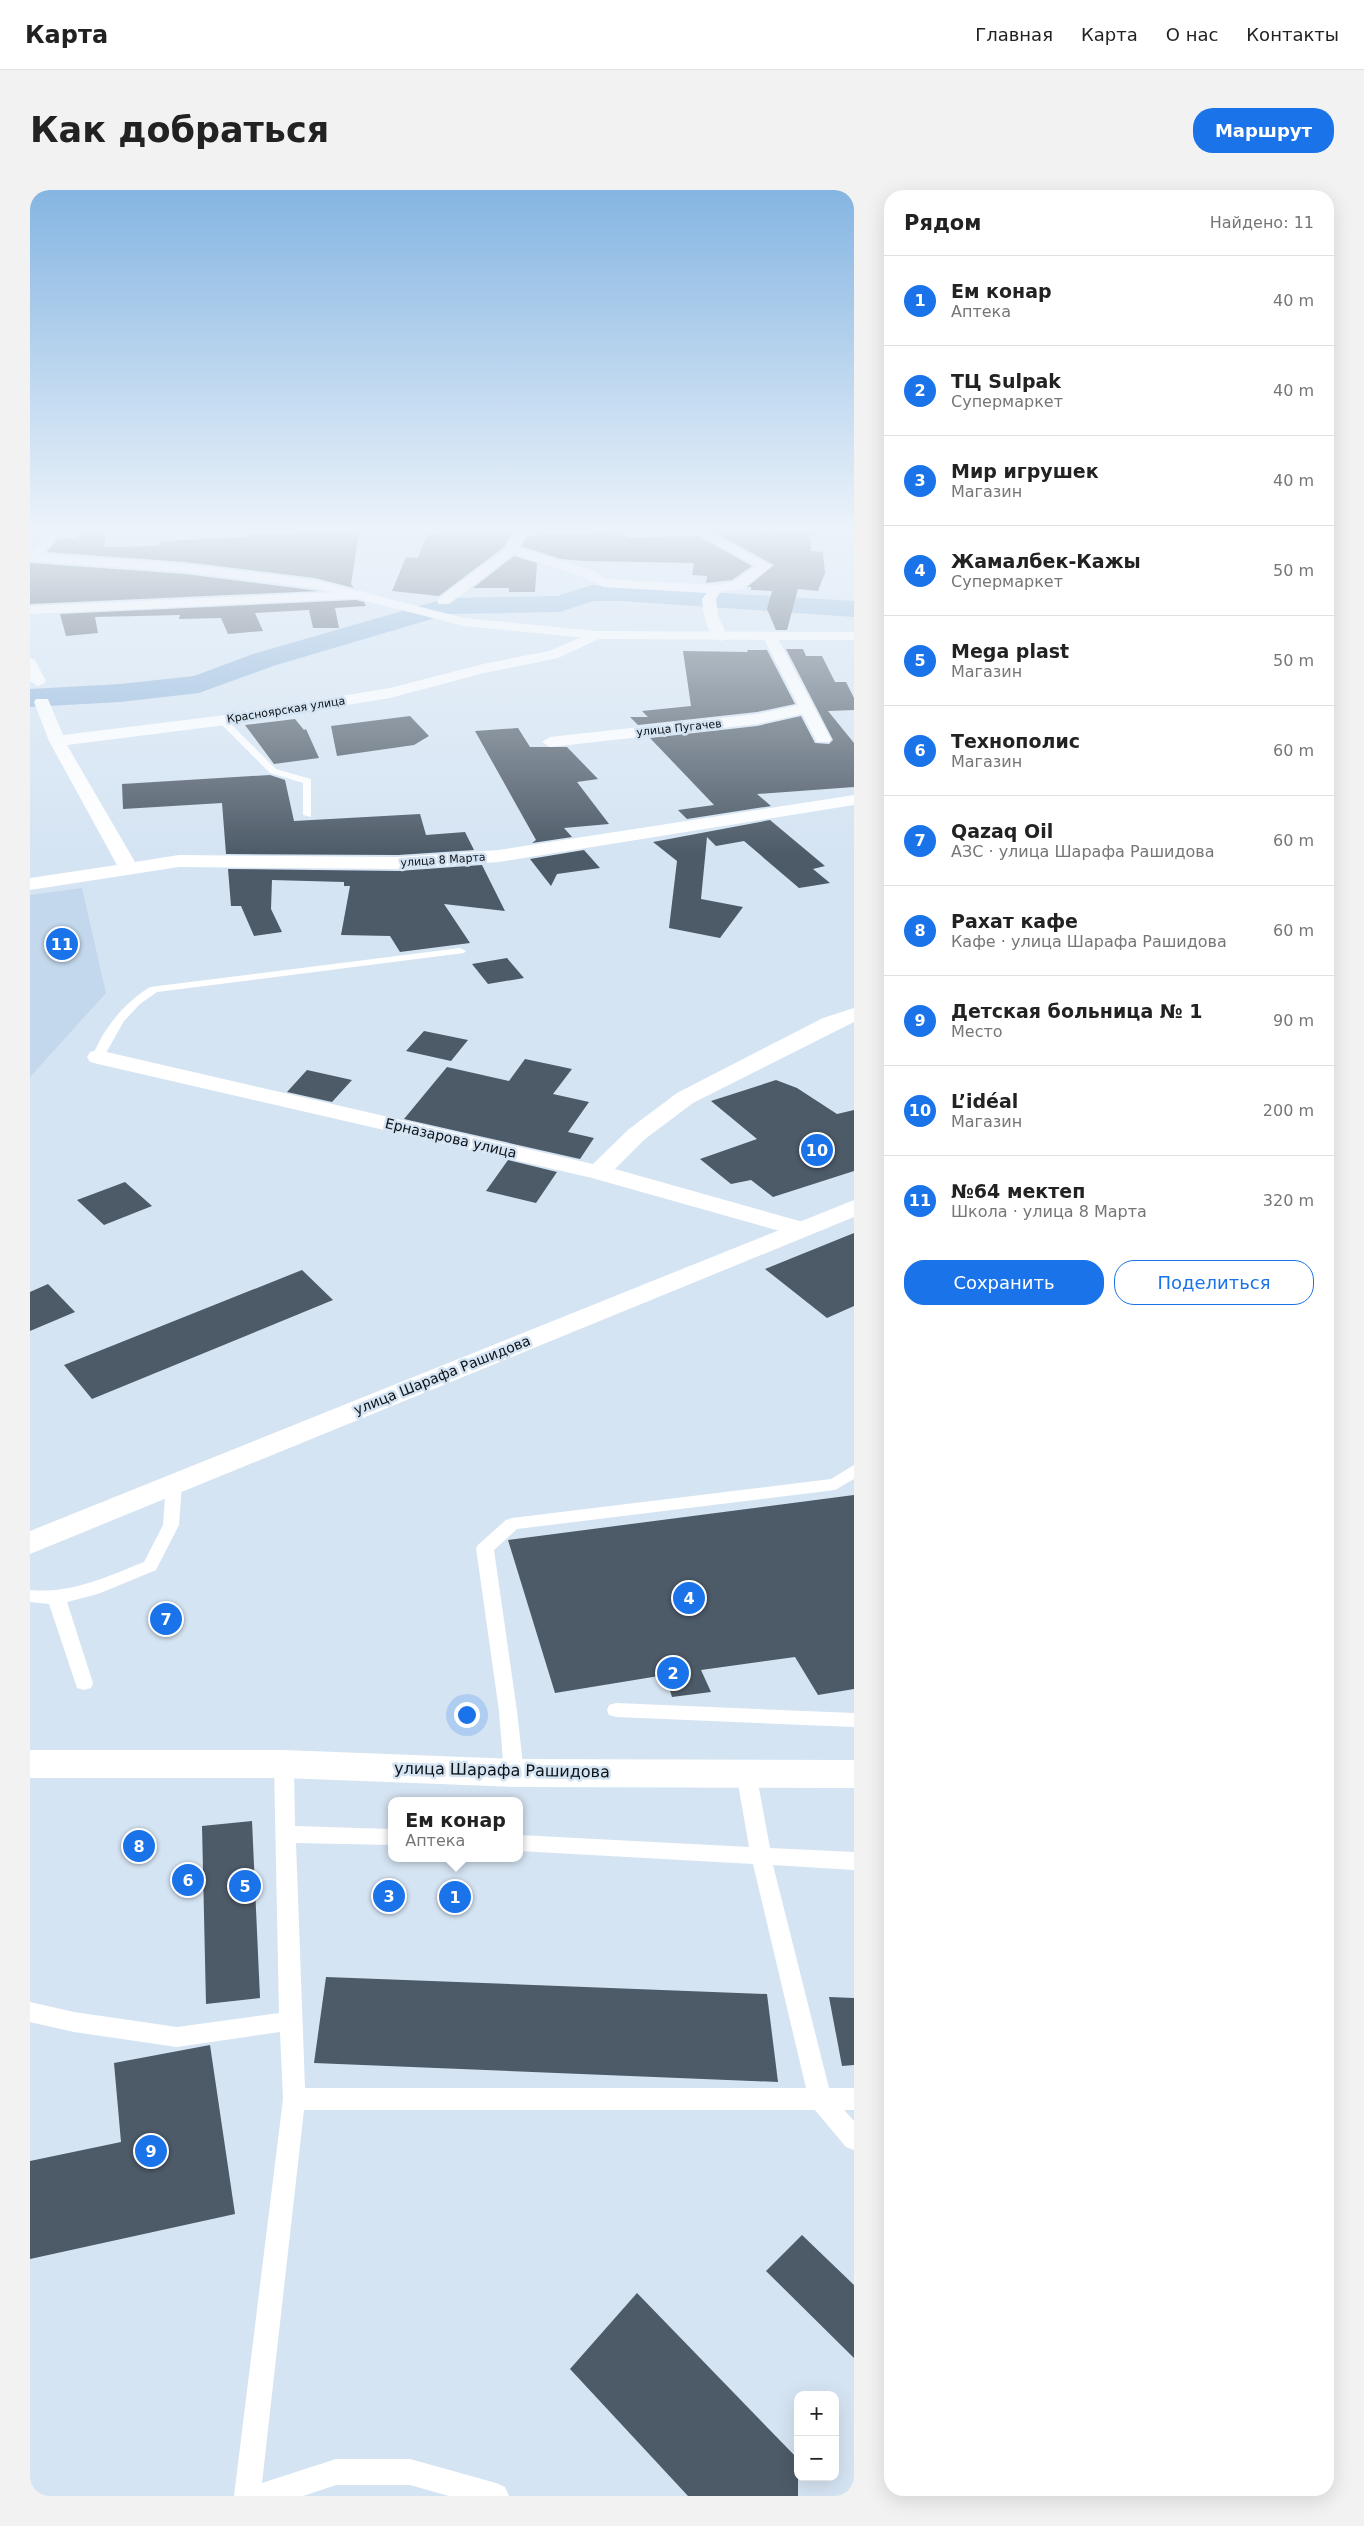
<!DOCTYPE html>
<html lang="ru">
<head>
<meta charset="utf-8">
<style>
	:root { --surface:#fff; --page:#f2f2f2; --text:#222; --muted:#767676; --line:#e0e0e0; --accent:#1a73e8 }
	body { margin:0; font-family:"DejaVu Sans",sans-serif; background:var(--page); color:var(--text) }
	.controls { position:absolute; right:15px; bottom:15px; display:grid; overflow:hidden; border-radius:10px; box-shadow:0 5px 20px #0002 }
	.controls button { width:45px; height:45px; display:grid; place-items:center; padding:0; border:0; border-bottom:1px solid var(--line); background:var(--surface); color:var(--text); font:25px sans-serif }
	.you { position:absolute; left:436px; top:1524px; width:18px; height:18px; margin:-12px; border:4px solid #fff; border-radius:50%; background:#1a73e8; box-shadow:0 0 0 8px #1a73e833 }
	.badge { display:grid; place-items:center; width:32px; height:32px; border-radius:50%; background:var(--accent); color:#fff; font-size:16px; font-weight:700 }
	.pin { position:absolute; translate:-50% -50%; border:2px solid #fff; box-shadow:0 1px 5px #0006 }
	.popup { position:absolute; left:358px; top:1607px; width:135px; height:65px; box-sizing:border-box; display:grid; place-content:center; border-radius:10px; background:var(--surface); filter:drop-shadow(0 1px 4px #0005); font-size:16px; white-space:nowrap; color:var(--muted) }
	.popup b { font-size:19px; color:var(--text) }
	.popup::after { content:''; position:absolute; left:50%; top:100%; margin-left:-10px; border:10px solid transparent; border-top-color:var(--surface) }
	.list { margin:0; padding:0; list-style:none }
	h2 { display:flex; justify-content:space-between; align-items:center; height:65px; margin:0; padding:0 20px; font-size:21px }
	h2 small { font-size:16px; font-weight:400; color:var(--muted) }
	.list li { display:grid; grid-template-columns:32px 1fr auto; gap:15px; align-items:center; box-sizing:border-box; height:90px; padding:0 20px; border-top:1px solid var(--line) }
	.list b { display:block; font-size:19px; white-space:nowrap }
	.list p { margin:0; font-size:16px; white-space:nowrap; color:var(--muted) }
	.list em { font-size:16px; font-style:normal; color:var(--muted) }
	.actions { display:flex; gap:10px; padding:15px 20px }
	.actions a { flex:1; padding:11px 0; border:1px solid var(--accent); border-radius:20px; text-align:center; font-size:18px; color:var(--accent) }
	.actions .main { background:var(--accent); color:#fff }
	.map { position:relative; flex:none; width:824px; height:2306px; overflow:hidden; border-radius:20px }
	header { display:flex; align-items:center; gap:30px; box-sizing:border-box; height:70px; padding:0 25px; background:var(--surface); border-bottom:1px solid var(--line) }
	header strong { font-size:24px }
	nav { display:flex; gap:28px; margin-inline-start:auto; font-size:18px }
	.intro { display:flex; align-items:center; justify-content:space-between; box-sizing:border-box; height:120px; padding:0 30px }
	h1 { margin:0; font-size:35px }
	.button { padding:12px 22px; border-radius:20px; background:var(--accent); color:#fff; font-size:18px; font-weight:700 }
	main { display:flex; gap:30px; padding:0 30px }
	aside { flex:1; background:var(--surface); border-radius:20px; box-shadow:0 5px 20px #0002 }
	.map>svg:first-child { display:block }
	.built { fill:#c3d8ec }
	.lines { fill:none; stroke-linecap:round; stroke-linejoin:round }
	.river { fill:#91b6da; fill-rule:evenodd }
	.building { fill:#4d5a67 }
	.lane { fill:#fff; fill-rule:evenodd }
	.street { fill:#fff; fill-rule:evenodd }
	.secondary { fill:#fff; fill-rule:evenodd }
	.labels { text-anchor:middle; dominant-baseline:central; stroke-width:5; stroke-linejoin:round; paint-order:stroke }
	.far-street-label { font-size:11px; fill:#0d1217; stroke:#d5e4f3 }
	.street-label { font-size:14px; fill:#0d1217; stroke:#d5e4f3 }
	.near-street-label { font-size:16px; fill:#0d1217; stroke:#d5e4f3 }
</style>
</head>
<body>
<header>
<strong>Карта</strong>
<nav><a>Главная</a><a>Карта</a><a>О нас</a><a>Контакты</a></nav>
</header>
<div class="intro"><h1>Как добраться</h1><a class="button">Маршрут</a></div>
<main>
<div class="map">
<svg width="824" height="2306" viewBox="0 0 824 2306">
	<rect width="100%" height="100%" fill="#d5e4f3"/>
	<polygon class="built" points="52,698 76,803 0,887 0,705"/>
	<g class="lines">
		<polygon class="river" points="562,395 824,411 824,427 591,411 564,411 529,422 419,424 243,476 169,503 90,512 0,517 0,499 90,494 164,486 223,464 417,408 527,406"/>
	</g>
	<g class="building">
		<polygon points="52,341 76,341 74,357 128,356 132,351 218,347 220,343 329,342 321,394 324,398 285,388 155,372 17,362 27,349 47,349"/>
		<polygon points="416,341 483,341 474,357 409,406 362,401 376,367 388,368 397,345 416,345"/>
		<polygon points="593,341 597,348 668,346 722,376 702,390 676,393 677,386 662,385 664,373 554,371 531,369 491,356 498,346"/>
		<polygon points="682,341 780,342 781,361 793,362 795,383 788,401 768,399 757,440 746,440 737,419 742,401 721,400 721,397 717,397 744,375"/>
		<polygon points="484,366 507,373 505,402 479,402 479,398 443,398"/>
		<polygon points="0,373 155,384 289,401 0,414"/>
		<polygon points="326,410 334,412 336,416 305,418 309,438 283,438 279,420 225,423 233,441 198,444 191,428 149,429 150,425 65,427 68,443 36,446 30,424"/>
		<polygon points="756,459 773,459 776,466 792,466 805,492 816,492 824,508 824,520 798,521 824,553 824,597 727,604 741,616 657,629 648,620 684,615 620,548 727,536 771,526 785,553 799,554 803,550"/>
		<polygon points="717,460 737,460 765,514 727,522 608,535 600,527 618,527 612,521 661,516 653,461 718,462"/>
		<polygon points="380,526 399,546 384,555 307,566 301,536"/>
		<polygon points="265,529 274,540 276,539 289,568 244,574 215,535"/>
		<polygon points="488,538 500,557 537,557 568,589 547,592 579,634 534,638 542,647 502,653 506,650 445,541"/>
		<polygon points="240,585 255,590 264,631 390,624 396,645 435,642 444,660 368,665 196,664 192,613 93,619 92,594"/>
		<polygon points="740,630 795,676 783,679 800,693 769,698 714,651 686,656 677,647 671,709 713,717 690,748 639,738 647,671 623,652"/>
		<polygon points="554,660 570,678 527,684 521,696 500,669"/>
		<polygon points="452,675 475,721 414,714 440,753 370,762 360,746 311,745 320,696 314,696 314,692 242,690 241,719 252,742 224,746 211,716 201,716 198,679 368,681"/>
		<polygon points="477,768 494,788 458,794 442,774"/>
		<polygon points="394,841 438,850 421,871 376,861"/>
		<polygon points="495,869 542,879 523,904 559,912 538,942 564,948 550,969 374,929 417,877 479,891"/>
		<polygon points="277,880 322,890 302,912 257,902"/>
		<polygon points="746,890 767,898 807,924 824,920 824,981 743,1007 721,990 701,994 670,969 727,949 681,911"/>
		<polygon points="478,970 527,982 506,1013 456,1001"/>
		<polygon points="95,992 122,1016 74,1035 47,1010"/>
		<polygon points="824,1043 824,1116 797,1128 735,1079"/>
		<polygon points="272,1080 303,1110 62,1209 34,1175"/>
		<polygon points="18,1094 45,1122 0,1141 0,1102"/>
		<polygon points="824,1305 824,1499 788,1505 765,1467 671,1480 681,1502 642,1507 635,1485 525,1503 478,1350"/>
		<polygon points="222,1631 230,1808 176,1814 172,1636"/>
		<polygon points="296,1787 737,1804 748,1892 284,1873"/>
		<polygon points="799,1807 824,1808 824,1875 812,1876"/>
		<polygon points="180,1855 205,2024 0,2069 0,1971 91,1952 84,1873"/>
		<polygon points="772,2045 824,2095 824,2168 736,2081"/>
		<polygon points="607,2103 768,2269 768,2306 658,2306 540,2179"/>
	</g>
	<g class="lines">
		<g class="lane">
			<polygon points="188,528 197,530 246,579 281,589 281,627 273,625 273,593 240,583 191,534 185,533 184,531"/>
			<path d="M430 758 436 761 434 763 127 802 110 814 94 831 72 870H64L62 867C74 838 93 814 120 797Z"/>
			<polygon points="824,1275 824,1289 805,1300 487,1339 464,1360 487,1521 494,1583 491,1589 484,1591 477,1589 474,1583 469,1521 446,1358 449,1354 476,1330 482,1328 801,1289"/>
			<path d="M144 1288 150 1290 152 1294 149 1335 126 1380 68 1404 37 1412 63 1493 61 1498 54 1500 47 1498 19 1414 0 1412V1400C42 1404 76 1387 114 1372L133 1335 136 1294 138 1290Z"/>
			<polygon points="586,1513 824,1523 824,1537 586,1527 579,1525 577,1520 579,1515"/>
			<polygon points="254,1566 261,1569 264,1574 265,1636 361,1639 361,1655 266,1653 275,1898 776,1898 723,1674 489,1661 489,1645 719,1657 706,1582 709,1576 716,1574 723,1576 726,1582 740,1658 824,1662 824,1680 743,1675 799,1898 824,1898 824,1920 814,1920 824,1931 824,1960 816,1957 785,1920 274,1920 232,2293 306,2269 380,2269 466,2293 475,2297 479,2306 419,2306 380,2295 306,2295 273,2306 204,2306 253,1909 250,1842 147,1857 44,1842 0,1832 0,1812 44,1822 147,1837 249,1823 244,1574 247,1569"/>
		</g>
		<g class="street">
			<polygon points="18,341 31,341 8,370 0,370 0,362"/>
			<path d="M485 341 498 343 488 357 561 380 576 389 686 395 703 392 726 376 662 341H678L742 376 712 399 690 402 686 409 688 426 698 447 691 451C677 448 673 422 672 409L677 403 573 397 551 386 484 364 419 414H409L407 411 409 408 476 358V354Z"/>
			<polygon points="331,401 336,402 338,405 336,408 0,424 0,416"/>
			<polygon points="566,441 571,442 573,445 571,448 528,468 454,483 360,508 188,536 37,555 105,672 149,665 368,667 469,660 824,605 824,615 469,672 368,679 149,677 0,700 0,688 87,675 19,551 4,512 6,509 18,509 33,545 188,526 360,498 453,474 519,461"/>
			<polygon points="740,443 747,447 801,549 799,552 787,552 772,524 727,534 520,557 512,552 520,547 727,524 768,515 733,447"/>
			<polygon points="0,468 5,470 16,491 13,494 8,496 0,491"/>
			<polygon points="824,818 824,832 663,913 615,949 585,979 780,1034 784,1039 780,1044 771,1047 562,988 68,874 60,872 57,867 60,862 68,860 563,974 599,939 647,903 793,828"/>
		</g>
		<g class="secondary">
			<polygon points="0,363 155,374 285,390 434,428 566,441 824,442 824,450 566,449 434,436 285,398 155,382 0,371"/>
			<polygon points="824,1010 824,1027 0,1364 0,1341"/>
			<polygon points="0,1560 254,1560 484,1569 824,1570 824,1598 484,1597 254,1588 0,1588"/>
		</g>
	</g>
	<linearGradient id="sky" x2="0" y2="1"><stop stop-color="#85b5e2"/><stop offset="0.51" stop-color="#ecf3fa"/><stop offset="1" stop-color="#ecf3fa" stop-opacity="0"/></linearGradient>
	<rect width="824" height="664" fill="url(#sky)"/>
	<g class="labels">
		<g class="far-street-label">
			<text transform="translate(256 520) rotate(-9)">Красноярская улица</text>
			<text transform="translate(649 538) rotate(-6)">улица Пугачев</text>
			<text transform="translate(413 670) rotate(-4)">улица 8 Марта</text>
		</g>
		<g class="street-label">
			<text transform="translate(421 948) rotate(13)">Ерназарова улица</text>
			<text transform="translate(412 1185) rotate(-22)">улица Шарафа Рашидова</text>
		</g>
		<g class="near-street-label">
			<text transform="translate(472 1580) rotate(1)">улица Шарафа Рашидова</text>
		</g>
	</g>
</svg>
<div class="controls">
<button>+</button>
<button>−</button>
</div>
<div class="you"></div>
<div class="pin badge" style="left:425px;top:1707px">1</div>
<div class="popup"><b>Ем конар</b>Аптека</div>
<div class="pin badge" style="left:643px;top:1483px">2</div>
<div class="pin badge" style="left:359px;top:1706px">3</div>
<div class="pin badge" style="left:659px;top:1408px">4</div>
<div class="pin badge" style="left:215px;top:1696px">5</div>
<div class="pin badge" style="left:158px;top:1690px">6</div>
<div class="pin badge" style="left:136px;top:1429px">7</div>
<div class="pin badge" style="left:109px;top:1656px">8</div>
<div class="pin badge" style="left:121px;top:1961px">9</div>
<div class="pin badge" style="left:787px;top:960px">10</div>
<div class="pin badge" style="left:32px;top:754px">11</div>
</div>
<aside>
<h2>Рядом<small>Найдено: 11</small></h2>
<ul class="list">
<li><span class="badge">1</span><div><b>Ем конар</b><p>Аптека</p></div><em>40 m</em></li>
<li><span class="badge">2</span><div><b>ТЦ Sulpak</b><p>Супермаркет</p></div><em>40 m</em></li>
<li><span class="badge">3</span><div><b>Мир игрушек</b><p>Магазин</p></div><em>40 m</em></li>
<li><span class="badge">4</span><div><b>Жамалбек-Кажы</b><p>Супермаркет</p></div><em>50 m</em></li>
<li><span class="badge">5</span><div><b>Mega plast</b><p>Магазин</p></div><em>50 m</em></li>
<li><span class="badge">6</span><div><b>Технополис</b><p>Магазин</p></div><em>60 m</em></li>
<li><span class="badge">7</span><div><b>Qazaq Oil</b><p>АЗС · улица Шарафа Рашидова</p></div><em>60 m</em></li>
<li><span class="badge">8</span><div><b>Рахат кафе</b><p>Кафе · улица Шарафа Рашидова</p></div><em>60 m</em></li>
<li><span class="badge">9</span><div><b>Детская больница № 1</b><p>Место</p></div><em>90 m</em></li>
<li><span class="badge">10</span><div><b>L’idéal</b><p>Магазин</p></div><em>200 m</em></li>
<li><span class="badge">11</span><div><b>№64 мектеп</b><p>Школа · улица 8 Марта</p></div><em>320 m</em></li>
</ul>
<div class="actions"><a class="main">Сохранить</a><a>Поделиться</a></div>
</aside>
</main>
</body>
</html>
